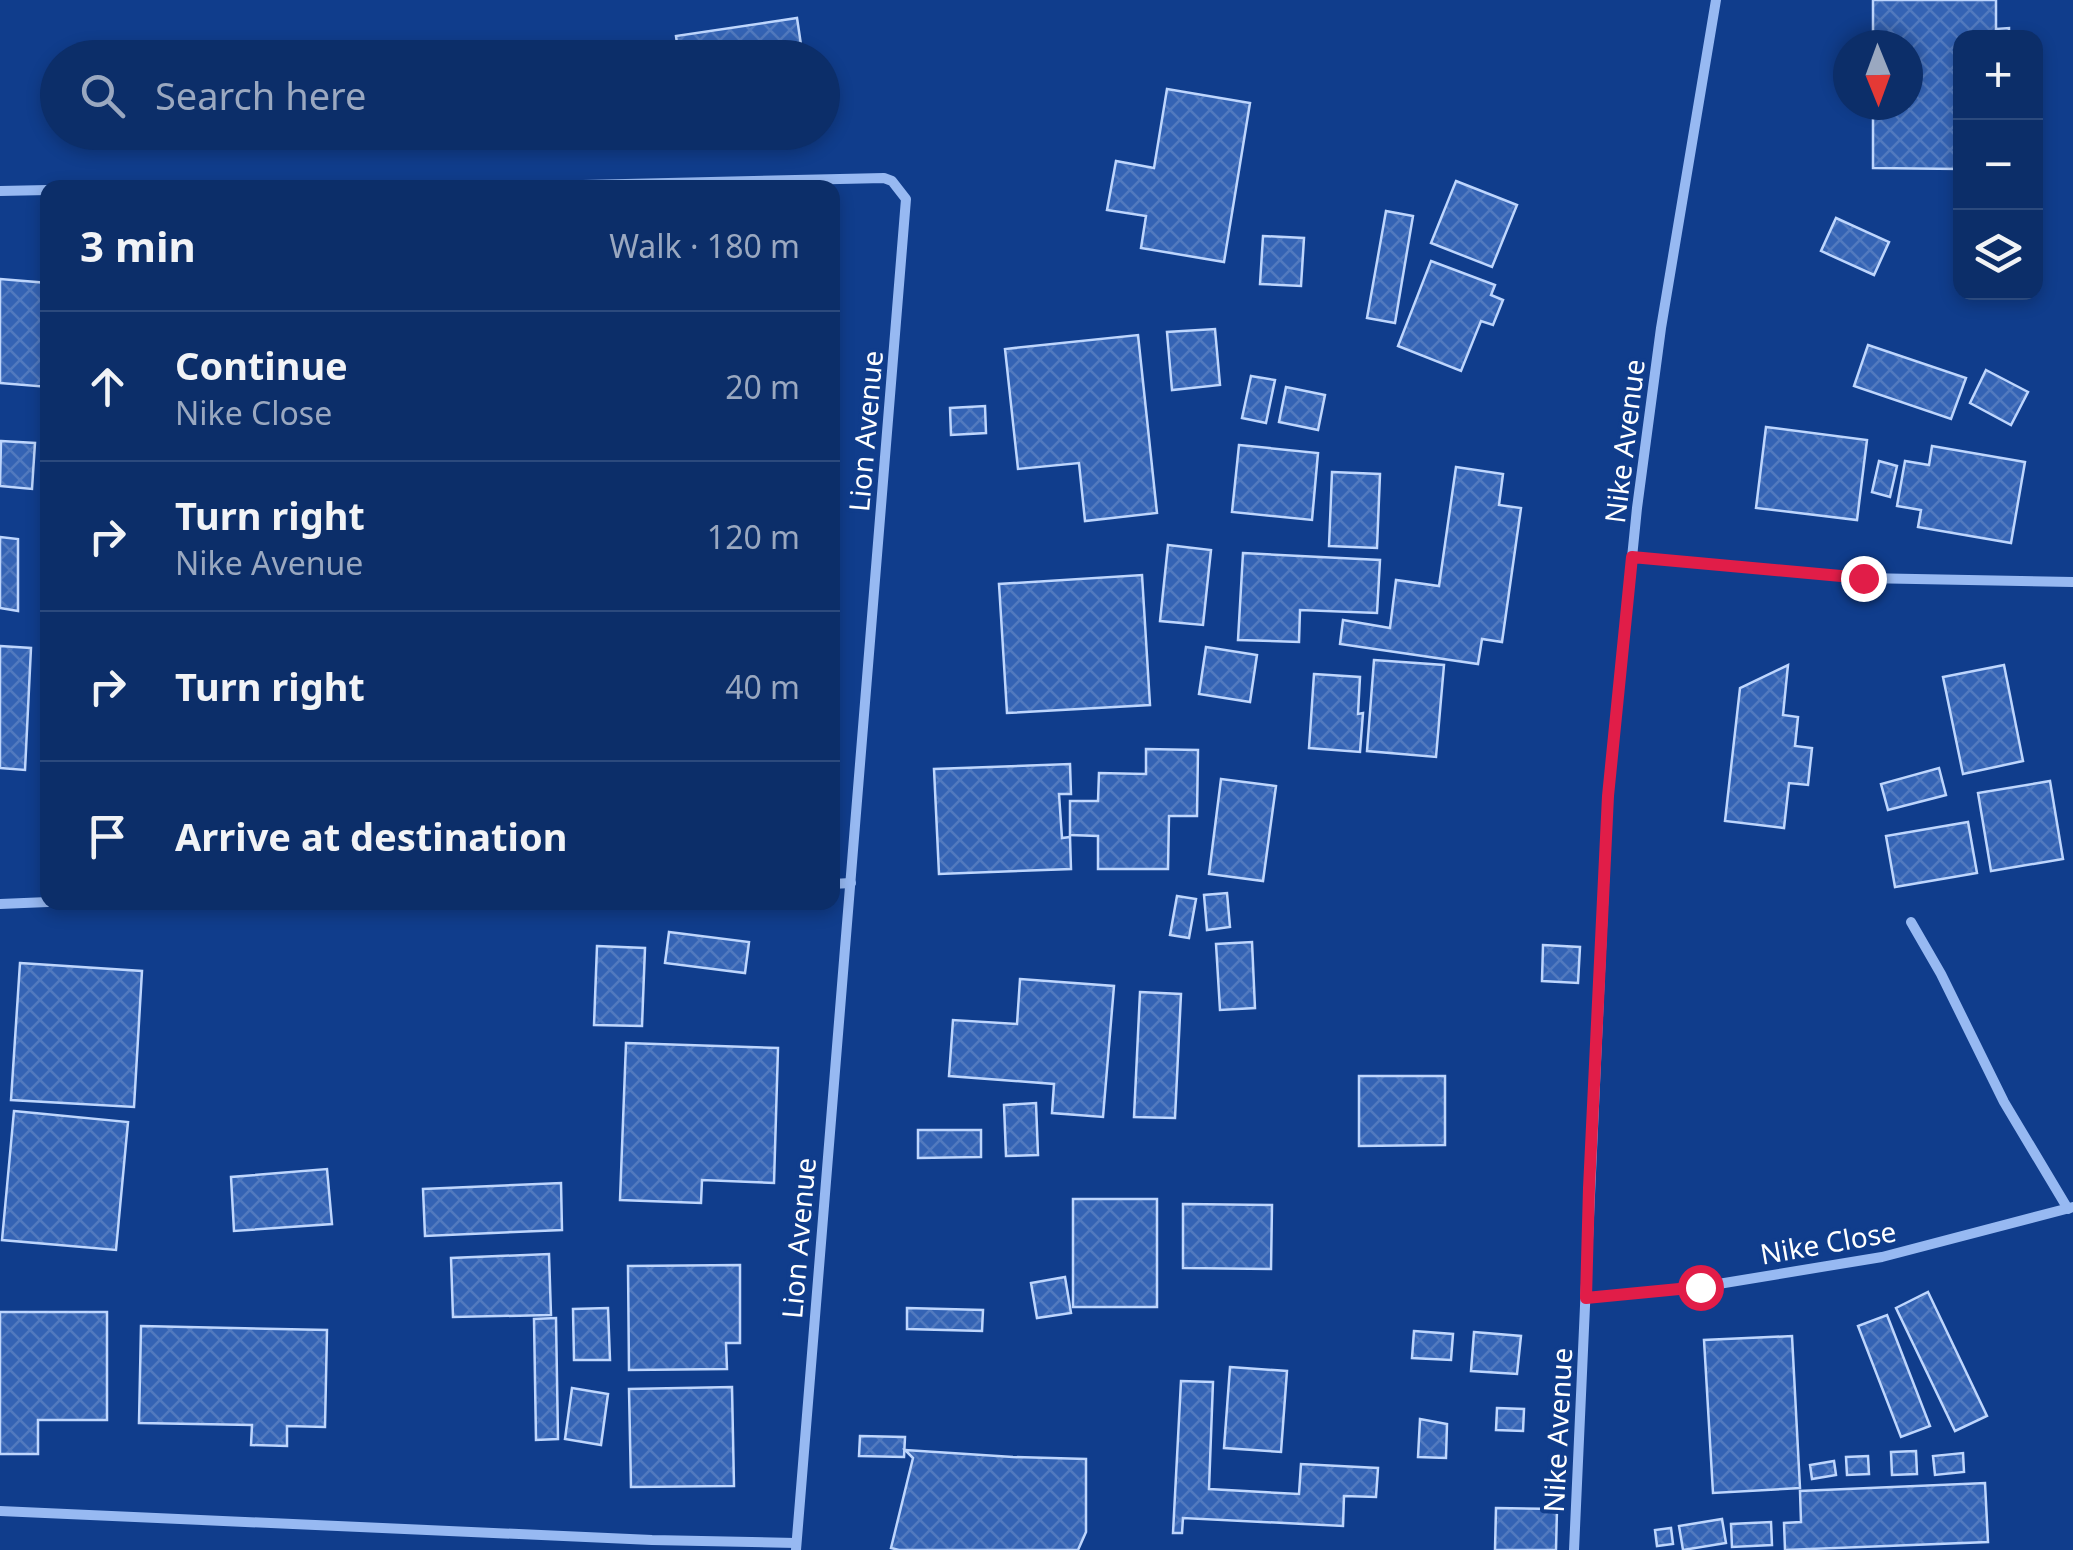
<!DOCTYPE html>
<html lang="en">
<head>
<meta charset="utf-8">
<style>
	:root { --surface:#0c2e69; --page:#15366f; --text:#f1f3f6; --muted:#9aa8c0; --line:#2c4a7d }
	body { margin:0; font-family:"Noto Sans",sans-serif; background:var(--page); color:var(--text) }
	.controls { position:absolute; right:30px; top:30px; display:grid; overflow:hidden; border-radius:20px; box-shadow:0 5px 15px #0003 }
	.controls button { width:90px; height:90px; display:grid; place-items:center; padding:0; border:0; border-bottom:2px solid var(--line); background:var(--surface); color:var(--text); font:50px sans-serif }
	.compass { position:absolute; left:1833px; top:30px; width:90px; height:90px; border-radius:50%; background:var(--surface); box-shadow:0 5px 15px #0003; rotate:179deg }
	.stop { position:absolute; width:30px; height:30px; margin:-22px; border:8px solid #e11d48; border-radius:50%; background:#fff }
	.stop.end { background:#e11d48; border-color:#fff; box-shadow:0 2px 10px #0008 }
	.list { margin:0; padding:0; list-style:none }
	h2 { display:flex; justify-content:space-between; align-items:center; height:130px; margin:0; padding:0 40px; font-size:42px }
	h2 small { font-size:32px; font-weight:400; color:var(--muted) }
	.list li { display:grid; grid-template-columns:65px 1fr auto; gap:30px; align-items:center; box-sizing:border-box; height:150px; padding:0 40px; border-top:2px solid var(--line) }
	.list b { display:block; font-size:38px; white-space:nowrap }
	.list p { margin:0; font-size:32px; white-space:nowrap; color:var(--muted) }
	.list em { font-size:32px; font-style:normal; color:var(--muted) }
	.icon { flex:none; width:55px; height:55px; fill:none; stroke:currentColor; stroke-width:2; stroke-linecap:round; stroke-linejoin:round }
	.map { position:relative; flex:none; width:2073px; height:1550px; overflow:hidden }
	.search { position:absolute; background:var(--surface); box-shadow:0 5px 15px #0003; left:40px; top:40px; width:800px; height:110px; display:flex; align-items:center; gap:25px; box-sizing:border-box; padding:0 35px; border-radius:55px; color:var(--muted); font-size:38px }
	.panel { position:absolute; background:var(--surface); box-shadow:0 5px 15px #0003; left:40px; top:180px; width:800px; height:730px; border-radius:20px }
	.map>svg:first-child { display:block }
	.building { fill:url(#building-cross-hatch); stroke:#bed6fd; stroke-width:2.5 }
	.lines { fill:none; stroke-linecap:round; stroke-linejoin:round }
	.street { stroke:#97b9f2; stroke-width:10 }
	.route { stroke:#e11d48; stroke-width:12 }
	.labels { text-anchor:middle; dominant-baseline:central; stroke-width:8; stroke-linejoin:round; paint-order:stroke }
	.street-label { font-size:28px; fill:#fff; stroke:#103d8c }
</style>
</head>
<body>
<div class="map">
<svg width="2073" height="1550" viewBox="0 0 2073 1550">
	<defs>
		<pattern id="building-cross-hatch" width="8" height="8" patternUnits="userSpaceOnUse" patternTransform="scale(2.5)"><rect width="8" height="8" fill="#3463b4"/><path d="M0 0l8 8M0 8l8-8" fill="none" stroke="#527abf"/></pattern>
	</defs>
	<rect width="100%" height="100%" fill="#103d8c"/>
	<g class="building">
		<polygon points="1873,0 1996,0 1996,29 2009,28 2009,38 1960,38 1960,169 1873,168 1873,105 1908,105 1908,45 1873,45"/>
		<polygon points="797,18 803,58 679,58 676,36"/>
		<polygon points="1167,89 1250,103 1224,262 1141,248 1146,216 1107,210 1116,161 1154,168"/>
		<polygon points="1456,181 1517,205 1492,267 1431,243"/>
		<polygon points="1386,211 1413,216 1395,323 1367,318"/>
		<polygon points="1836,218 1889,242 1874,275 1821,251"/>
		<polygon points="1263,236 1304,238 1301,286 1260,284"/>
		<polygon points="1431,261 1495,285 1491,295 1503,300 1493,325 1481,321 1461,371 1398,346"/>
		<polygon points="0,279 48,283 48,387 0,383"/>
		<polygon points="1215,329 1220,385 1172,390 1167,332"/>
		<polygon points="1138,335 1157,513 1085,521 1079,463 1018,469 1005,349"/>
		<polygon points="1868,345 1966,378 1951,419 1854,386"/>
		<polygon points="1986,370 2028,392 2011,425 1970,403"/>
		<polygon points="1251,376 1275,380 1266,423 1242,418"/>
		<polygon points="1286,387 1325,395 1318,430 1279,422"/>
		<polygon points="985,406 986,433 951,435 950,408"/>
		<polygon points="1766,427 1867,440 1857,520 1756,508"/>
		<polygon points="1,441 35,443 32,489 0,486"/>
		<polygon points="1239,445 1318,453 1312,520 1232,512"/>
		<polygon points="1932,446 2025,462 2011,543 1918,527 1921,510 1897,506 1905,461 1929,465"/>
		<polygon points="1879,461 1897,466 1890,497 1872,492"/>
		<polygon points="1456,467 1503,474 1499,505 1521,508 1502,642 1482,639 1478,664 1340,644 1343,620 1390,628 1396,580 1439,586"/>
		<polygon points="1332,472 1380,474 1377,548 1329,546"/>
		<polygon points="0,537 18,539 18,611 0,608"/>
		<polygon points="1168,545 1211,550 1203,625 1160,621"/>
		<polygon points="1243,553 1380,560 1377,613 1300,610 1299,642 1238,640"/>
		<polygon points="1142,575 1150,705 1007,713 999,584"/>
		<polygon points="0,646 31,648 25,770 0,768"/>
		<polygon points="1206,647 1257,655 1250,702 1199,694"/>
		<polygon points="1374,660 1444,665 1436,757 1367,751"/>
		<polygon points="1788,665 1783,715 1798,717 1795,746 1812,748 1808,785 1789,783 1784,828 1725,821 1740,688"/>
		<polygon points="2004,665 2023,761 1963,774 1943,677"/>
		<polygon points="1314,674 1360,677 1358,714 1363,713 1360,752 1309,748"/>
		<polygon points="1146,749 1198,750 1197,816 1169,816 1168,869 1098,869 1098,836 1070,835 1070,801 1098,801 1099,773 1146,774"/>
		<polygon points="1070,764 1071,794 1059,794 1062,838 1070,837 1071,869 939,874 934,769"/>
		<polygon points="1939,768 1946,795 1888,810 1881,784"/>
		<polygon points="1221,779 1276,786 1263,881 1209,874"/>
		<polygon points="2050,781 2063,859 1991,871 1978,793"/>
		<polygon points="1968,822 1977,873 1895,887 1886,836"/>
		<polygon points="1227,893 1230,927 1207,930 1204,895"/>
		<polygon points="1177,896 1196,899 1189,938 1170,935"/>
		<polygon points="669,932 749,942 745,973 665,963"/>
		<polygon points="1252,942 1255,1008 1220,1010 1216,944"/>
		<polygon points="1543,945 1580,947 1578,983 1542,981"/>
		<polygon points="597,946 645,948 642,1026 594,1025"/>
		<polygon points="20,963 142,971 134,1107 11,1100"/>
		<polygon points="1020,979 1114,986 1103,1117 1052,1113 1054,1084 949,1076 953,1020 1017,1024"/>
		<polygon points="1140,992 1181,994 1175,1118 1134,1117"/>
		<polygon points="626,1043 778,1048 774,1183 702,1180 701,1203 620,1200"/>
		<polygon points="1359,1076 1445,1076 1445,1145 1359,1146"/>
		<polygon points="1036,1103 1038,1155 1006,1156 1004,1105"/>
		<polygon points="14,1111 128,1122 116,1250 2,1240"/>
		<polygon points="918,1130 981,1130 981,1157 918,1158"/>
		<polygon points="327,1169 332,1224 234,1231 231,1177"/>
		<polygon points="561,1183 562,1230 425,1236 423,1189"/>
		<rect x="1073" y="1199" width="84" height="108"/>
		<polygon points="1183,1204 1272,1205 1271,1269 1183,1268"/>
		<polygon points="549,1254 551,1315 453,1317 451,1258"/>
		<polygon points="740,1265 740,1343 726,1343 727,1369 629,1370 628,1266"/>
		<polygon points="1065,1277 1071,1313 1037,1318 1031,1283"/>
		<polygon points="1928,1292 1987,1416 1955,1431 1896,1308"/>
		<polygon points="608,1308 610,1360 574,1360 573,1309"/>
		<polygon points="907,1308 983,1310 982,1331 907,1329"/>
		<polygon points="0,1312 107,1312 107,1420 38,1420 38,1454 0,1454"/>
		<polygon points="1887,1315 1930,1426 1901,1437 1858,1326"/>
		<polygon points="556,1318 558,1439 536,1440 534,1319"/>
		<polygon points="141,1326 327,1330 325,1427 287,1426 287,1446 251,1445 252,1425 139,1423"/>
		<polygon points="1414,1331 1453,1334 1451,1360 1412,1358"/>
		<polygon points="1474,1332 1521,1336 1517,1374 1471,1371"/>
		<polygon points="1792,1336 1800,1488 1713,1493 1704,1340"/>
		<polygon points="1230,1367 1287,1371 1281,1452 1224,1448"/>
		<polygon points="1181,1381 1213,1382 1209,1489 1299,1494 1301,1464 1378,1468 1376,1497 1344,1496 1343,1526 1183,1518 1182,1533 1173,1533"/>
		<polygon points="732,1387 734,1486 631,1487 629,1389"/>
		<polygon points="572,1388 608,1394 601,1445 565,1439"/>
		<polygon points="1497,1408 1524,1409 1523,1431 1496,1430"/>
		<polygon points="1420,1419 1447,1424 1446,1458 1418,1457"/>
		<polygon points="860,1436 905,1437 904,1457 859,1456"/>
		<polygon points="905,1450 1013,1457 1086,1459 1086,1532 1078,1550 899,1550 891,1548 913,1458"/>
		<polygon points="1916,1451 1917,1474 1892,1475 1891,1452"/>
		<polygon points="1963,1453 1964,1472 1935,1475 1933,1456"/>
		<polygon points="1868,1456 1869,1474 1847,1475 1846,1457"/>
		<polygon points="1834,1461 1836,1475 1812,1479 1810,1465"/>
		<polygon points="1985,1483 1988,1542 1785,1550 1784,1523 1801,1522 1800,1491"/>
		<polygon points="1496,1508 1557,1509 1556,1550 1495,1550"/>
		<polygon points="1722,1519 1726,1543 1683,1550 1679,1526"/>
		<polygon points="1771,1522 1772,1545 1732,1547 1731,1524"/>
		<polygon points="1671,1528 1673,1544 1657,1546 1655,1530"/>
	</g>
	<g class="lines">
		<g class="street">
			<polyline points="449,188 884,178 892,181 906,199 796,1550"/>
			<polyline points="0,191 48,190"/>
			<polyline points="1632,557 1863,578 2073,582"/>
			<polyline points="832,884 851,883"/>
			<polyline points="0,904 48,902"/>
			<polyline points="1911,922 1941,974 2004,1102 2068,1209"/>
			<polyline points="1587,1298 1700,1287 1882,1257 2073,1207"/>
			<polyline points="0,1511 652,1540 796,1543"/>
			<polyline points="1574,1550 1608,796 1637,508 1661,328 1716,0"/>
		</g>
	</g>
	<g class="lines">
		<polyline class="route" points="1700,1287 1586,1298 1589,1188 1608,796 1632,557 1863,578"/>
	</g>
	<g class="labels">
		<g class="street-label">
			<text transform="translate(865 431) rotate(-85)">Lion Avenue</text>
			<text transform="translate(1624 441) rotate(-83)">Nike Avenue</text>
			<text transform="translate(798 1238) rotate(-85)">Lion Avenue</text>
			<text transform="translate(1828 1242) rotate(-10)">Nike Close</text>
			<text transform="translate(1557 1430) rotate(-87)">Nike Avenue</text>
		</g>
	</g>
</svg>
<div class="controls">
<button>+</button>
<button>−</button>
<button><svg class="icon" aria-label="layers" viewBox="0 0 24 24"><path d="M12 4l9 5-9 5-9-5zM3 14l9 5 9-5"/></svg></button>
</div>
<svg class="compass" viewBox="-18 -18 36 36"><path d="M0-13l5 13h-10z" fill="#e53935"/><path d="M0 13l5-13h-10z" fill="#9aa8c0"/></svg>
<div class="stop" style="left:1700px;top:1287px"></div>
<div class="stop end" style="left:1863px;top:578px"></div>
<div class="search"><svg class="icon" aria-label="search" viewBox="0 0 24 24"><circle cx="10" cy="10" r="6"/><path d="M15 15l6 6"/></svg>Search here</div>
<section class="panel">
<h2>3 min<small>Walk · 180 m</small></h2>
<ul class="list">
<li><svg class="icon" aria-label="ahead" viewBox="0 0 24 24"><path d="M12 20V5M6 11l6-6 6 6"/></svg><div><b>Continue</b><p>Nike Close</p></div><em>20 m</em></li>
<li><svg class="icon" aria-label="right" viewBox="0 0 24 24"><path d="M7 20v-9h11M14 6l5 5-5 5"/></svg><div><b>Turn right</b><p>Nike Avenue</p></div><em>120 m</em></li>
<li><svg class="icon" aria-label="right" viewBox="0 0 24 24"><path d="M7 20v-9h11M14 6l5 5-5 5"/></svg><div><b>Turn right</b></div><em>40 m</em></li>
<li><svg class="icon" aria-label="arrive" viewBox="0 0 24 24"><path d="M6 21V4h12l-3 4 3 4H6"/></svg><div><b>Arrive at destination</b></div></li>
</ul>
</section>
</div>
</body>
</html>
